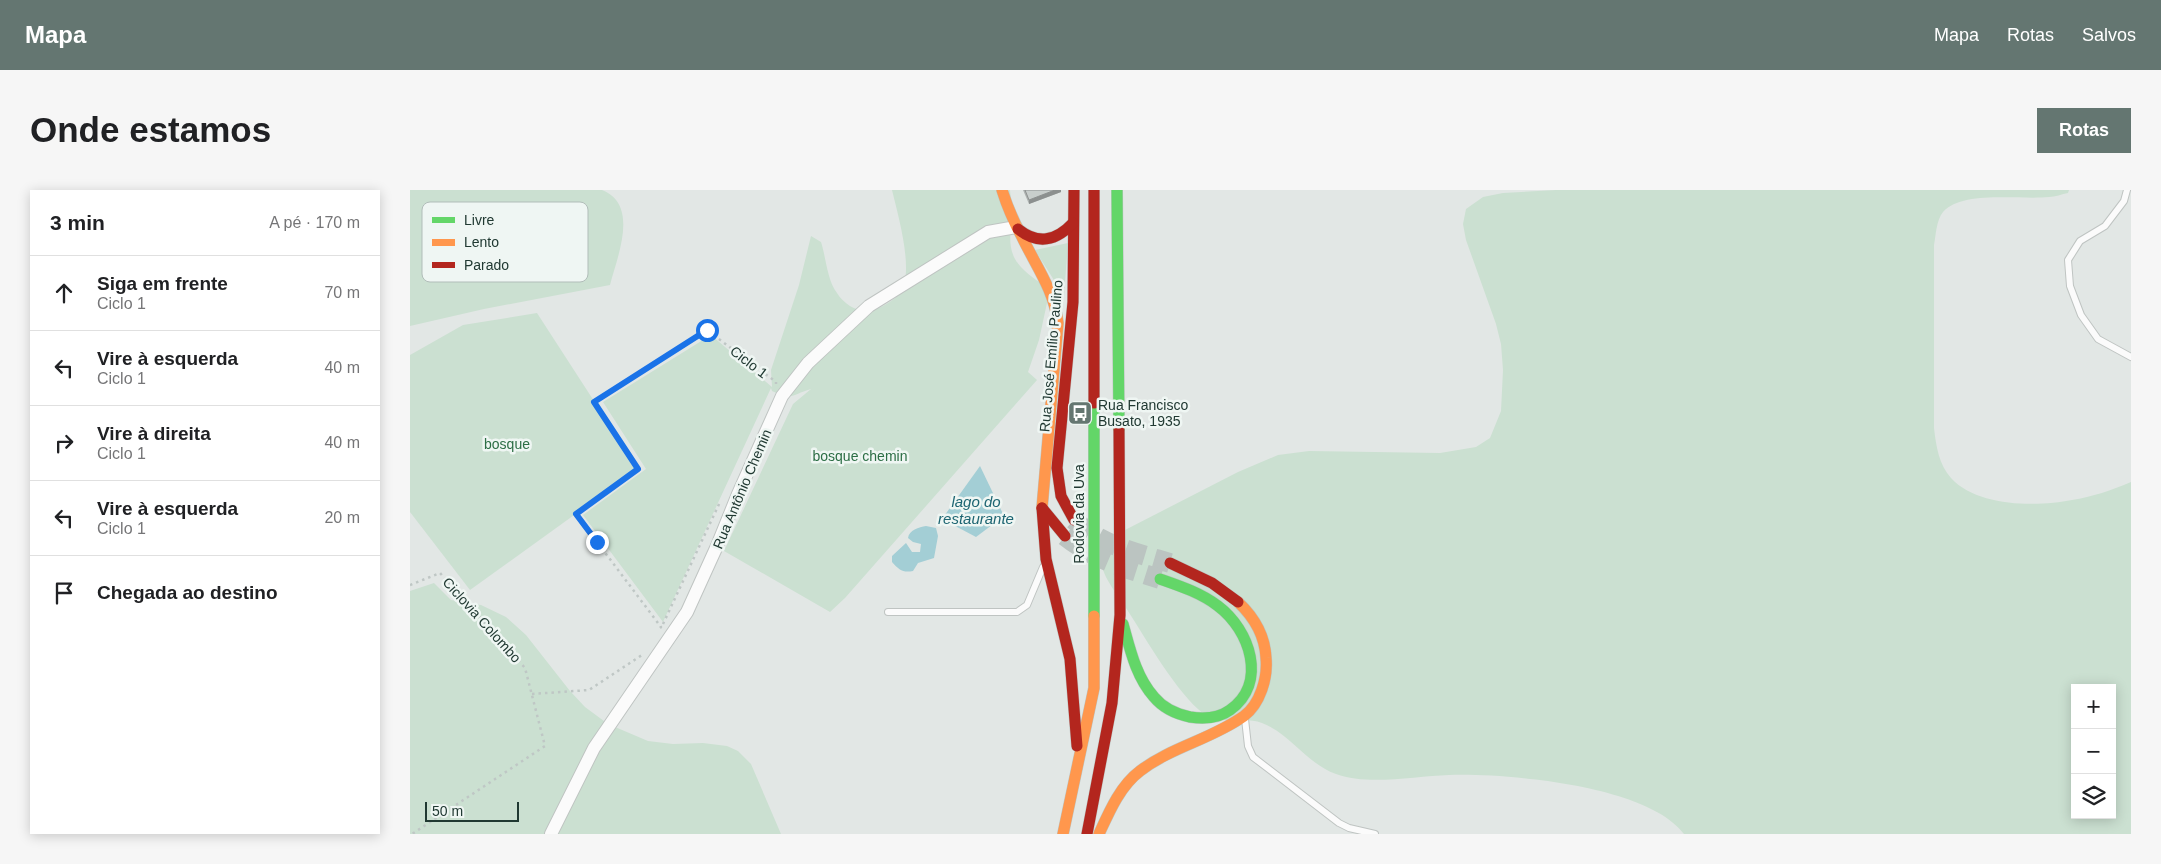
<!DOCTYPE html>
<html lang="pt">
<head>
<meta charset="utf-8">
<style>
	:root { --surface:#fff; --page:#f6f6f6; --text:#202124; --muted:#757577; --line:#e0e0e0; --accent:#647671 }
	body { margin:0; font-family:Helvetica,sans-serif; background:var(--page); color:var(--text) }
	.controls { position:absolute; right:15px; bottom:15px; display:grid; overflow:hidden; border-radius:0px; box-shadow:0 2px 12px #0003 }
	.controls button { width:45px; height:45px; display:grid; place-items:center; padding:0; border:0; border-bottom:1px solid var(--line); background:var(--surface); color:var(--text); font:25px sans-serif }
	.scale { position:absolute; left:15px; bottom:12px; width:94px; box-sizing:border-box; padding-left:5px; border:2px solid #203932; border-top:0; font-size:14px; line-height:18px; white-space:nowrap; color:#203932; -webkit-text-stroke:4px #eff6f3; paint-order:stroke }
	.stop { position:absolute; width:15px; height:15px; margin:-11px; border:4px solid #1a73e8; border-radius:50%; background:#fff }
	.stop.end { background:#1a73e8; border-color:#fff; box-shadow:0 1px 5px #0008 }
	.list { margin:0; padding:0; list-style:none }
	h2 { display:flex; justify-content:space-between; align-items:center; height:65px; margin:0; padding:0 20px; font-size:21px }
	h2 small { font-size:16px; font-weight:400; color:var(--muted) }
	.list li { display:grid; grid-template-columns:32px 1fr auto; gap:15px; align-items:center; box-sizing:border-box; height:75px; padding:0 20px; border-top:1px solid var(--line) }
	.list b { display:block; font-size:19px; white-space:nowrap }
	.list p { margin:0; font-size:16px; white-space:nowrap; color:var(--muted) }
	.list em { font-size:16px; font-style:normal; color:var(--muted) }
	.icon { flex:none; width:28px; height:28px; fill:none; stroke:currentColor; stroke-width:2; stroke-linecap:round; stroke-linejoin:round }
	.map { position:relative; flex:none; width:1721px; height:644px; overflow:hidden; border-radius:0px }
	header { display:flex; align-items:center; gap:30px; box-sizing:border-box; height:70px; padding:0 25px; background:var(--accent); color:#fff }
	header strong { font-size:24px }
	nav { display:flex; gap:28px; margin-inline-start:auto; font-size:18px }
	.intro { display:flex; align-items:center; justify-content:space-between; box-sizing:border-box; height:120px; padding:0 30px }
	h1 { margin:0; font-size:35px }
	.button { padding:12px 22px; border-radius:0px; background:var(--accent); color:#fff; font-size:18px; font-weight:700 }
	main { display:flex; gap:30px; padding:0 30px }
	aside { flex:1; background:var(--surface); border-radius:0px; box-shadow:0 2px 12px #0003 }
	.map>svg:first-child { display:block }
	.green { fill:#cbe0d1; fill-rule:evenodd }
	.water { fill:#a3ced5 }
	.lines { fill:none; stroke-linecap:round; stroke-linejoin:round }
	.primary-tunnel { stroke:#bbc4c1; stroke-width:20; stroke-dasharray:20 10; stroke-linecap:butt }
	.lane-casing { stroke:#bfc4c2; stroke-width:8 }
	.street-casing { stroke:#bfc4c2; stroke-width:14 }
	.fast-casing { stroke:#bdc5c2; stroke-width:12 }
	.slow-casing { stroke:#bdc5c2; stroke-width:12 }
	.jam-casing { stroke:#bdc5c2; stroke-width:12 }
	.path { stroke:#bfc7c5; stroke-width:2.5; stroke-dasharray:2.5 4; stroke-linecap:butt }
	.lane { stroke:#fbfbfb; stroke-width:6 }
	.street { stroke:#fbfbfb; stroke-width:12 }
	.fast { stroke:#63d668; stroke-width:11 }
	.slow { stroke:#ff974d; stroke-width:11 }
	.jam { stroke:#b3261e; stroke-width:11 }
	.wall { fill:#acb1af }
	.shaded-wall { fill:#8c908f }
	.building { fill:#c8cecc; stroke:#8c908f }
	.route { stroke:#1a73e8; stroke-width:6 }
	.labels { text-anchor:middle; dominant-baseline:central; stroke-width:5; stroke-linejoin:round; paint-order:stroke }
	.street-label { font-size:14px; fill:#203932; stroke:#eff6f3 }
	.poi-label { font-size:14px; fill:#203932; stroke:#eff6f3; text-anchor:start }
	.park-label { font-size:14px; fill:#2c6e45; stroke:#eff6f3 }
	.water-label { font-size:15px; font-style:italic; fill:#1d6572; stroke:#eff6f3 }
	.key { fill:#eff6f3; stroke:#b1bdb9; stroke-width:1 }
	.key-label { font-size:14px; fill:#203932 }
</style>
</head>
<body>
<header>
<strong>Mapa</strong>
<nav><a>Mapa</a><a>Rotas</a><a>Salvos</a></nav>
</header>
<div class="intro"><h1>Onde estamos</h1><a class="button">Rotas</a></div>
<main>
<aside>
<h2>3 min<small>A pé · 170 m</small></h2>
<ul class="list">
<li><svg class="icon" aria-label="ahead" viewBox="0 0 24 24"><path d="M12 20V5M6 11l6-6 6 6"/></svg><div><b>Siga em frente</b><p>Ciclo 1</p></div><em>70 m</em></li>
<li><svg class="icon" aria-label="left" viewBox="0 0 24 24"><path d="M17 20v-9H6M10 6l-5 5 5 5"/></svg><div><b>Vire à esquerda</b><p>Ciclo 1</p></div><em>40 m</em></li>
<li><svg class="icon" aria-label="right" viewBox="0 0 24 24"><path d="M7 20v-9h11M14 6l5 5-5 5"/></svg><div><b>Vire à direita</b><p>Ciclo 1</p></div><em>40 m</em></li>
<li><svg class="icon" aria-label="left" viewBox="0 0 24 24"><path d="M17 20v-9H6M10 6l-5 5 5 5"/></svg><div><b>Vire à esquerda</b><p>Ciclo 1</p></div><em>20 m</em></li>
<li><svg class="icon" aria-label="arrive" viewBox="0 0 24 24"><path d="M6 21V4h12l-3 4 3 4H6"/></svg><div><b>Chegada ao destino</b></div></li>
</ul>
</aside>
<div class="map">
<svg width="1721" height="644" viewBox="0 0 1721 644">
	<rect width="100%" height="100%" fill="#e2e7e5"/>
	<g class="green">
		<path d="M0 0H192C230 15 207 67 200 95L74 119 0 136Z"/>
		<path d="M482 0H600C606 53 583 65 640 99L629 150 618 182 627 190 435 408 420 422 314 361 383 214 401 199C383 204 383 211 362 201L361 198 253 432 173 325 236 279 193 212 301 145 362 197 361 180 389 95 401 46 411 52C416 67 417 90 427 103 437 119 456 126 473 116 482 111 491 105 494 95 501 70 488 25 482 0Z"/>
		<path d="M1146 0H1659L1658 3C1652 4 1645 7 1639 7 1610 10 1552 0 1533 22 1526 31 1526 45 1524 55V238C1526 256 1529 275 1541 288 1567 317 1627 317 1662 310 1682 307 1702 300 1721 292V644H1274C1238 595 1096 583 1039 585 1005 586 958 596 926 584 897 574 881 544 852 533 834 526 811 536 794 524 767 504 735 447 716 418 694 385 675 367 715 340L828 282 868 265 899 261 1030 263 1066 257 1080 248 1091 221 1093 180 1091 154 1086 134 1056 50 1053 34 1056 19 1073 7 1093 3ZM1665 498H1702V625H1665Z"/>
		<polygon points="658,53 654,106 625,60"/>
		<polygon points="127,123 228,279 60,400 0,322 0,165 53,135"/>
		<polygon points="24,393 41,410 71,415 96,427 116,445 160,501 175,517 198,534 238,551 263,554 293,553 317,556 328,561 341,574 371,644 0,644 0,401"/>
	</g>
	<g class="water">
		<polygon points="570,276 594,326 566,347 532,329"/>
		<path d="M516 336 526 338 528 346 524 368 508 373 503 381C493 383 489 380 482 372V366L496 353 502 362H510L511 354 503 352 498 348C499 340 509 337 516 336Z"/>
	</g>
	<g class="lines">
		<g class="primary-tunnel">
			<path d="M664 330C691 355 726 363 760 373"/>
			<path d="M655 346C687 371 712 377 750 389"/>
		</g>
		<defs>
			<g id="lane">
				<polyline points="1717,0 1714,11 1695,36 1670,51 1658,70 1660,96 1671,125 1688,149 1721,167"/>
				<polyline points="478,422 607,422 617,415 633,377"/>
				<polyline points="835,529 838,556 843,567 929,633 939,638 965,644"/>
			</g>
			<polyline id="street" points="141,644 184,558 277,422 307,356 328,304 372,206 398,173 459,116 578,42 606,37"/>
			<g id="fast">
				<polyline points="707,0 709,239"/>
				<polyline points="684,213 684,426"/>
				<path d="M713 434C720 459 726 487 744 507 753 518 766 524 780 527 793 529 809 528 820 520 858 493 840 440 808 416 791 403 770 396 750 389"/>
			</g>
			<g id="slow">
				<path d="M592 0C597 16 604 32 612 47 626 76 644 100 648 133L632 318"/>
				<polyline points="653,644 684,498 684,426"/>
				<path d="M689 644C699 622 710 596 730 581 761 557 802 549 834 526 850 514 858 488 856 468 855 446 844 427 828 412"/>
			</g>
			<g id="jam">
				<polyline points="664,0 663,112 647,278 651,306 664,330"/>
				<polyline points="684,0 684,213"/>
				<path d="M608 39C628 55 646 51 663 33"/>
				<polyline points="632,318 636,369 660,469 667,556"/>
				<polyline points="632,318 655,346"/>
				<polyline points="760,373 802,393 828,412"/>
				<polyline points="677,644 702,513 710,425 709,239"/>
			</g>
		</defs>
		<use href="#lane" class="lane-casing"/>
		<use href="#street" class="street-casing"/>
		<use href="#fast" class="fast-casing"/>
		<use href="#slow" class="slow-casing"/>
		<use href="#jam" class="jam-casing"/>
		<g class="path">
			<polyline points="0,395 30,383 115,478 135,556 2,644"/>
			<polyline points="253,434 310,312"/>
			<polyline points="250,438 251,437 166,324 228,279 184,212 297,140 366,192 366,194"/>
			<polyline points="122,504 179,500 232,465"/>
		</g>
		<use href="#lane" class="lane"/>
		<use href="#street" class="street"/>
		<use href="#fast" class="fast"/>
		<use href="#slow" class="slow"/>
		<use href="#jam" class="jam"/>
	</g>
	<polygon class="wall" points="613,0 651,0 651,2 619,14"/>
	<polygon class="shaded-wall" points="645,0 651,0 651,2 619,14 619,10"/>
	<polygon class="building" points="615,0 645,0 619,10"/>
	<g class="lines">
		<polyline class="route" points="187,352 166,324 228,279 184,212 297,140"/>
	</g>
	<defs>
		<symbol id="bus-square" viewBox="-11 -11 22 22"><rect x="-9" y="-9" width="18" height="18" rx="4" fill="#647671" stroke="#eff6f3"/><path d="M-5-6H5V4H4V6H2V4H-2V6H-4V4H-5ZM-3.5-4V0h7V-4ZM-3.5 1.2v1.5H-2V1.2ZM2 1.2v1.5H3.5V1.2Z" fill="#fff"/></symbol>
	</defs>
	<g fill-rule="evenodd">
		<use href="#bus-square" x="656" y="209" width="28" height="28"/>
	</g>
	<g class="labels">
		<g class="street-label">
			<text transform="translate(641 166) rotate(-85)">Rua José Emílio Paulino</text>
			<text transform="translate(339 172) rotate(37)">Ciclo 1</text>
			<text transform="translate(332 299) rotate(-67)">Rua Antônio Chemin</text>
			<text transform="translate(669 324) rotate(-90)">Rodovia da Uva</text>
			<text transform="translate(72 430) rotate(48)">Ciclovia Colombo</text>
		</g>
		<g class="poi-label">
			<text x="688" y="215">Rua Francisco<tspan x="688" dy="16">Busato, 1935</tspan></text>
		</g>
		<g class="park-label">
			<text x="97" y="254">bosque</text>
			<text x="450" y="266">bosque chemin</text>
		</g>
		<g class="water-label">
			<text x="566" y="311">lago do<tspan x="566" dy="17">restaurante</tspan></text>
		</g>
	</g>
	<rect x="12" y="12" width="166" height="80" rx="8" class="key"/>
	<rect x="22" y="27" width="23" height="6" fill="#63d668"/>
	<rect x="22" y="49" width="23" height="7" fill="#ff974d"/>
	<rect x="22" y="72" width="23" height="6" fill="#b3261e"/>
	<g class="key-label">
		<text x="54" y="35">Livre</text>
		<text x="54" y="57">Lento</text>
		<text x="54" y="80">Parado</text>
	</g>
</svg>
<div class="controls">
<button>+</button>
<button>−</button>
<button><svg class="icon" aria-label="layers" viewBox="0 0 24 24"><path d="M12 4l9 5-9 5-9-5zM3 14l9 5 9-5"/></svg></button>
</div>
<div class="scale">50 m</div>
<div class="stop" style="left:297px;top:140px"></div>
<div class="stop end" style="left:187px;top:352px"></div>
</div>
</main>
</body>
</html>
